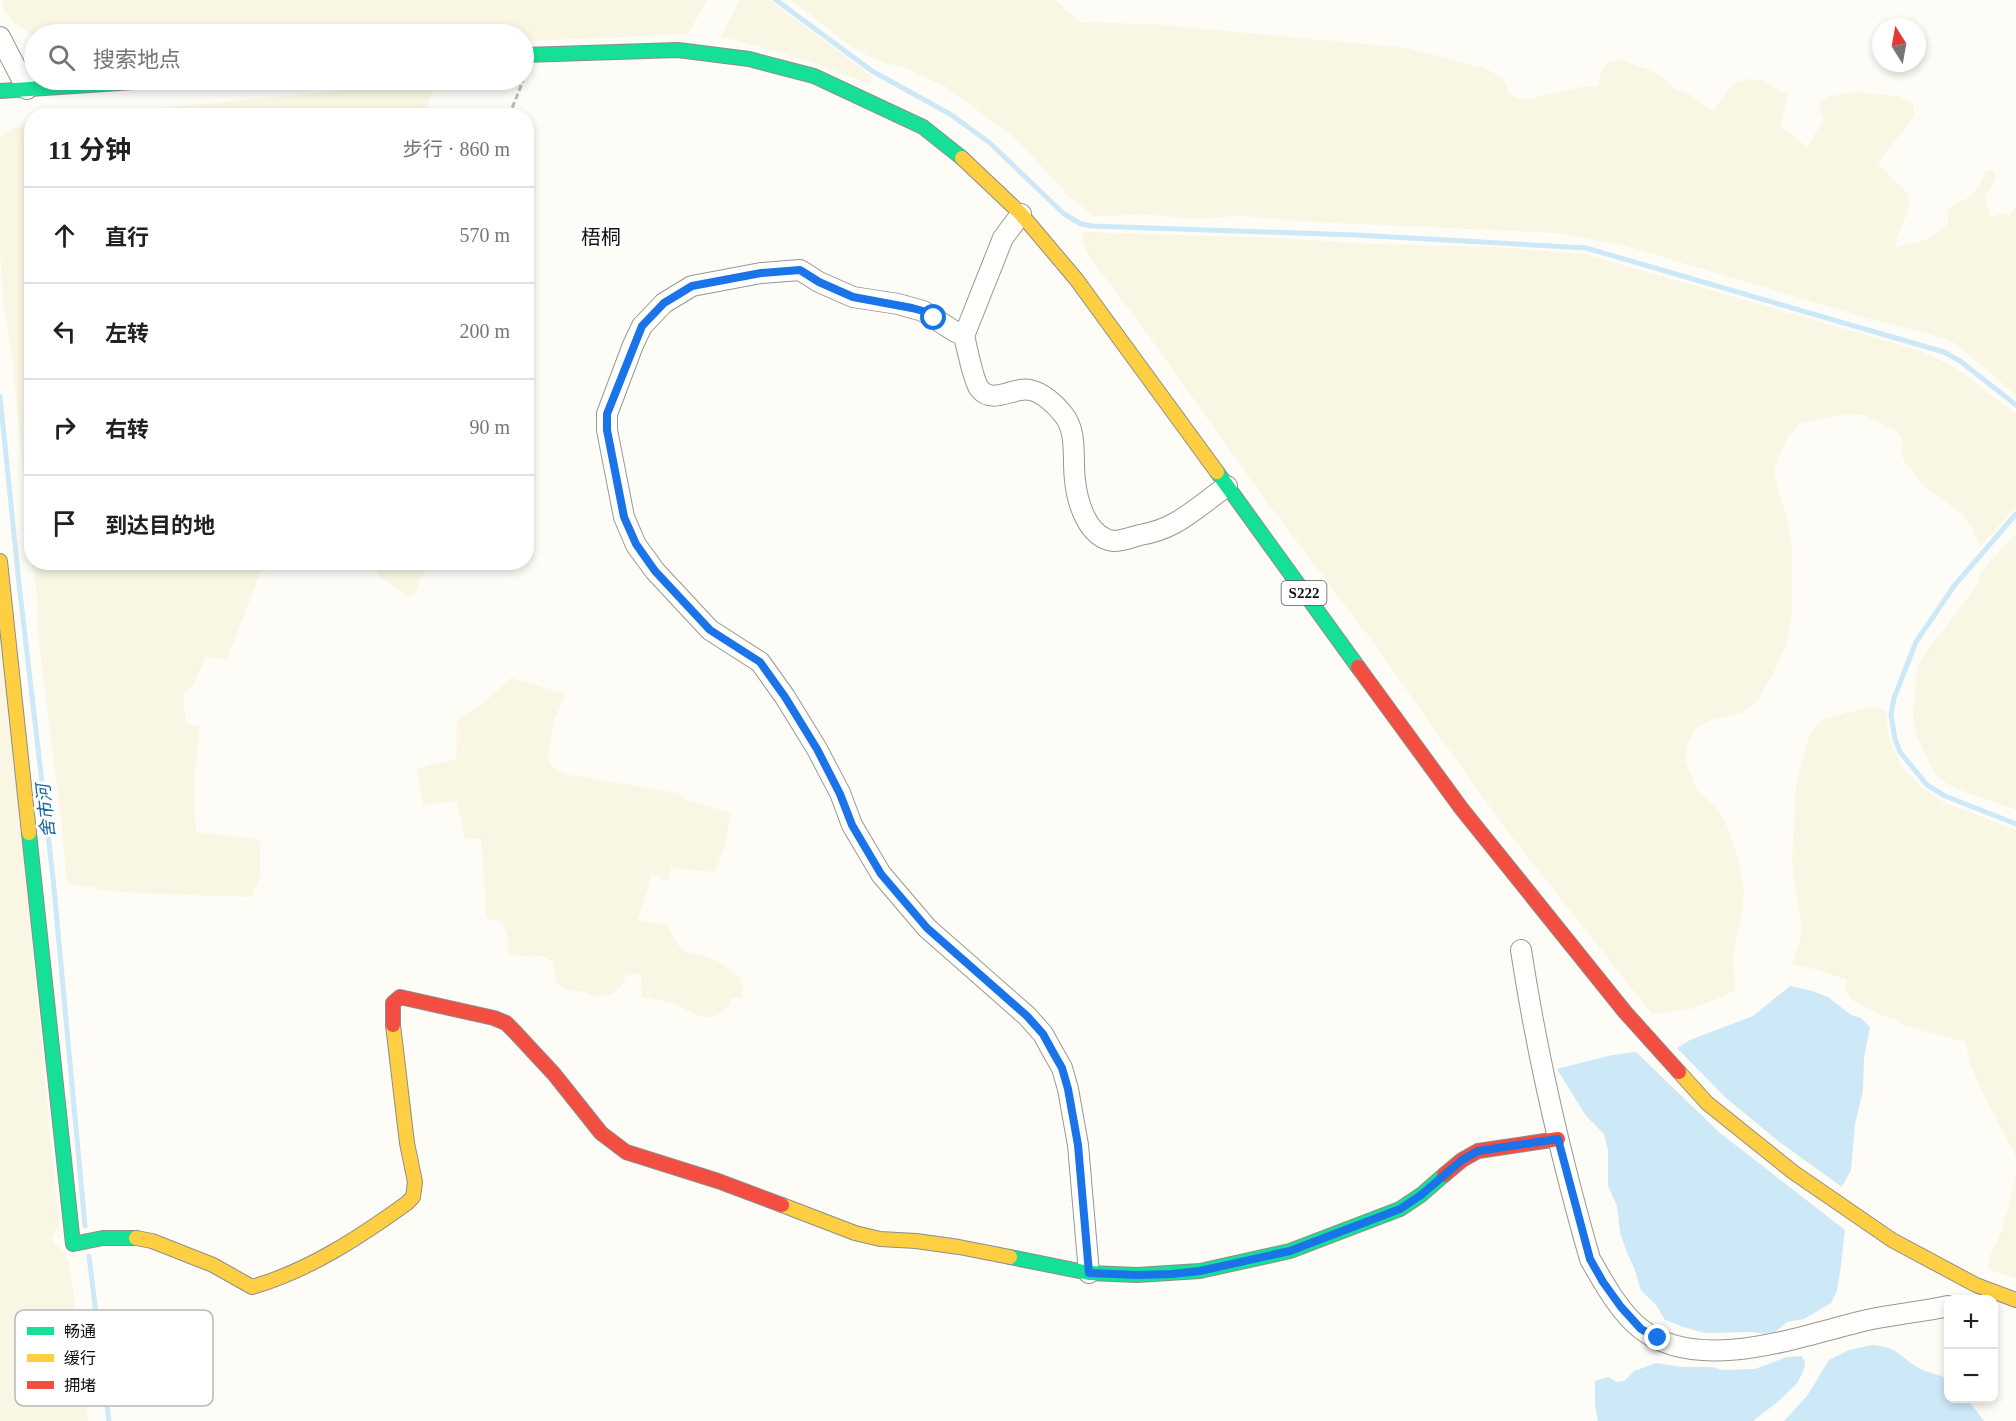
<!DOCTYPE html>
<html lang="zh">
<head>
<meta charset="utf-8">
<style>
	:root { --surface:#fff; --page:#f6f6f6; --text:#202124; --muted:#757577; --line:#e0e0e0 }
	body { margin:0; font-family:"Times New Roman","Noto Sans SC",serif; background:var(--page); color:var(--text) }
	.controls { position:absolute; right:18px; bottom:18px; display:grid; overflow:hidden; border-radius:12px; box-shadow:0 3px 9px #0003 }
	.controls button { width:54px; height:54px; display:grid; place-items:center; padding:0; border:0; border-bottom:2px solid var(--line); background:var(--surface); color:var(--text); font:30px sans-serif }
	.compass { position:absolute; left:1872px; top:18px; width:54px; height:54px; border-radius:50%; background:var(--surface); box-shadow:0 3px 9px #0003; rotate:349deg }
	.stop { position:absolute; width:18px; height:18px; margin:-14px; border:4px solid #1a73e8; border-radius:50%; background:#fff }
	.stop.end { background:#1a73e8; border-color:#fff; box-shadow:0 2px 6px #0008 }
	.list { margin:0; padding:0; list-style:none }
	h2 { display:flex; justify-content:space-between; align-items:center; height:78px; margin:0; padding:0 24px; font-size:26px }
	h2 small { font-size:20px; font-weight:400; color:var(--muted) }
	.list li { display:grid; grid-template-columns:39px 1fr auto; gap:18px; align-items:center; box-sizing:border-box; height:96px; padding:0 24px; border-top:2px solid var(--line) }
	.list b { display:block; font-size:22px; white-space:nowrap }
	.list em { font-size:20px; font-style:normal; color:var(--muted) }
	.icon { flex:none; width:33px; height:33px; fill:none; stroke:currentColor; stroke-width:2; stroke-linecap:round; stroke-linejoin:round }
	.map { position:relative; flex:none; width:2016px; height:1421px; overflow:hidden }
	.search { position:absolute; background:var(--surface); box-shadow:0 3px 9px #0003; left:24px; top:24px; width:510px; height:66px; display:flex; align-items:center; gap:15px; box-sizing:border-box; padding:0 21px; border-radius:33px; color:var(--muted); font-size:22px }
	.panel { position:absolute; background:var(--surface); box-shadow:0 3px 9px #0003; left:24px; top:108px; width:510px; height:462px; border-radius:24px }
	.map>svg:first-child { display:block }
	.farmland { fill:#f9f7e4 }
	.water { fill:#cde8f7 }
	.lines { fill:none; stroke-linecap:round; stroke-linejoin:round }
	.stream { stroke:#cde8f7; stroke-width:5 }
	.street-casing { stroke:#979795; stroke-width:22 }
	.fast-casing { stroke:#8e8d8b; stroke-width:16 }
	.slow-casing { stroke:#8e8d8b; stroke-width:16 }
	.jam-casing { stroke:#8e8d8b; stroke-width:16 }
	.path { stroke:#b9b9b8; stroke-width:3; stroke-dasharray:6 3; stroke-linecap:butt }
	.street { stroke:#fffffe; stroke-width:20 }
	.fast { stroke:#16e098; stroke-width:14 }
	.slow { stroke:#ffcf43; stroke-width:14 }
	.jam { stroke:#f24e42; stroke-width:14 }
	.route { stroke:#1a73e8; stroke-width:8 }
	.labels { text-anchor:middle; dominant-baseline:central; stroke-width:6; stroke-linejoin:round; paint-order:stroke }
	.shield { fill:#fff; stroke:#585858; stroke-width:1.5 }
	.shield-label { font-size:15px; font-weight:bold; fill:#111 }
	.water-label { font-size:18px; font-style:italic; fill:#1768a6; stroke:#fff }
	.quarter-label { font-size:20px; fill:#111; stroke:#fff }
	.key { fill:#fff; stroke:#b8b8b8; stroke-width:1.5 }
	.key-label { font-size:16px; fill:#111 }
</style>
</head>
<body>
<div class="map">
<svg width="2016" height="1421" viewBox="0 0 2016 1421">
	<rect width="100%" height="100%" fill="#fdfcf7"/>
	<g class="farmland">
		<polygon points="3,0 707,0 688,34 524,41 524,34 34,34 34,37 13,22 2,7"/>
		<polygon points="740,0 769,0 873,77 869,84 809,61 721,36"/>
		<polygon points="791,0 1055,0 1080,22 1152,24 1408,48 1486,69 1500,76 1506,84 1509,93 1517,98 1528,99 1582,87 1598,86 1602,68 1609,62 1622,60 1649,70 1665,79 1675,89 1689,94 1712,111 1725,97 1728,89 1734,83 1747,79 1760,80 1788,95 1780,126 1807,147 1824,119 1820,109 1821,102 1831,96 1856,92 1898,96 1913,103 1914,116 1878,163 1908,194 1909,208 1897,238 1896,247 1925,240 1942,230 1948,223 1948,212 1951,206 1968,198 1979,186 1986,170 1993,170 1996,178 1985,196 1990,217 2003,213 2010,216 2016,206 2016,395 1959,346 1947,339 1856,315 1626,246 1558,233 1314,222 1241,216 1191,219 1145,214 1106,216 1093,215 1069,197 1016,139 946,87 905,68 888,64 870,57 845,42"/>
		<polygon points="436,85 423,115 88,115 337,91"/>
		<polygon points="31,122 32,122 31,554 13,366 3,300 0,252 0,136 22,124"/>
		<polygon points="1087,232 1277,238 1374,244 1497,247 1585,254 1921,351 1956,368 2016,414 2016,507 1979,548 1973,528 1962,514 1925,487 1905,463 1901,453 1903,441 1898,432 1864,415 1845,414 1799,424 1788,437 1774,469 1776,482 1787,519 1792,551 1792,612 1786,645 1773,674 1758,700 1741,713 1712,720 1696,728 1688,742 1685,761 1697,790 1714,806 1722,817 1729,830 1741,869 1744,890 1742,914 1733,953 1735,990 1726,995 1691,1009 1652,1014 1504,827 1366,633 1266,501 1141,325 1090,258 1083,243 1082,234"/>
		<polygon points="2016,534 2016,810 1968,793 1949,785 1936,776 1916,735 1913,715 1917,669 1928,650 1979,583 1980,573"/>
		<polygon points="378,562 428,562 428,563 414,595 408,596 382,578 377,573"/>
		<polygon points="32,563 264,563 227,660 206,656 193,686 183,693 186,723 200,726 194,780 196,832 256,839 260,844 260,877 252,897 134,893 99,890 93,887 69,884 66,878 62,828 38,633 36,585"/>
		<polygon points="0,609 59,1225 52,1238 55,1244 64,1253 69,1263 73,1289 88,1421 0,1421"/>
		<polygon points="511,678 566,694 554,721 548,759 552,766 565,774 678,793 688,800 731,813 724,849 715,872 671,868 668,882 652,873 638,920 666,925 679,946 687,953 701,955 718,961 739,976 743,988 741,998 731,998 730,1006 715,1017 702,1017 672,1003 642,997 641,973 627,975 621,986 612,994 596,997 584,992 569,990 557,984 552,961 544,957 519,956 509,954 507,934 502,922 488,919 486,913 481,839 465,838 457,801 423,805 417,770 432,764 456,760 457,723 465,714 479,707"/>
		<polygon points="1875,707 1886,711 1889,739 1902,766 1918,784 1941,801 2016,830 2016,1157 1982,1091 1970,1063 1965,1042 1905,1026 1895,1019 1883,1016 1852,1000 1845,990 1847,980 1814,969 1792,964 1802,933 1792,863 1796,783 1810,733 1822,720 1845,713"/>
		<polygon points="2016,1173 2016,1279 1988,1269 1990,1256 2001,1232 2009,1204"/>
	</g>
	<g class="water">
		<polygon points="1790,986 1812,991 1828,997 1851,1015 1861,1018 1870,1027 1864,1058 1863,1090 1855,1124 1851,1170 1842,1187 1778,1141 1725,1097 1677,1048 1690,1040 1753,1016"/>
		<polygon points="1636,1052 1720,1133 1845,1230 1840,1272 1837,1291 1831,1303 1804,1319 1787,1322 1775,1332 1763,1334 1753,1332 1705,1333 1683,1327 1665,1320 1656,1305 1641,1290 1634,1268 1626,1250 1620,1232 1617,1206 1608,1186 1608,1150 1604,1134 1586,1116 1557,1069 1612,1055"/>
		<path d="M1871 1345C1899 1347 1896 1354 1917 1367 1927 1373 1938 1374 1948 1379V1398L1967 1399 1984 1421H1784L1807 1396 1829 1360 1849 1350Z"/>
		<polygon points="1802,1356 1805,1362 1804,1369 1798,1382 1780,1400 1753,1421 1598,1421 1595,1405 1595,1381 1608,1377 1617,1382 1624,1381 1634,1371 1656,1363 1682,1367 1712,1367 1723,1370 1755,1369 1787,1357"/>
	</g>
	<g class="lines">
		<g class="stream">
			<polyline points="776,0 872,71 950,114 990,143 1064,214 1081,224 1092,226 1356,235 1586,248 1944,352 1960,361 2016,405"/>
			<polyline points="0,396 19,584 53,878 85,1226"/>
			<polyline points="2016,514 1954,586 1916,642 1894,698 1891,715 1895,739 1900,752 1927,785 1945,796 2016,824"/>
			<polyline points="89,1256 109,1421"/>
		</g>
		<defs>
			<g id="street">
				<polyline points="0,37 27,89"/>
				<polyline points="964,336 1003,238 1021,214"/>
				<path d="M1521 950C1537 1055 1561 1158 1590 1259 1603 1282 1620 1313 1641 1329 1700 1375 1803 1335 1867 1320 1894 1314 1922 1312 1948 1306"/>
				<path d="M1089 1273 1078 1145 1068 1089 1062 1068 1054 1054 1043 1034 1027 1016 927 928 881 874 852 825 840 793 817 749 785 697 760 662 710 630 655 571 636 545 624 517 607 430V414L633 345 642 326 664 303 692 286 761 273 800 270 819 282 853 297 898 304 923 311 954 331 964 336C967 347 973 380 979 388 992 406 1014 386 1030 390 1042 392 1056 405 1063 414 1078 432 1072 458 1075 480 1077 501 1087 538 1114 541 1122 541 1132 537 1140 535 1152 533 1164 529 1175 523 1193 513 1210 498 1227 486"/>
			</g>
			<g id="fast">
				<polyline points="524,55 678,50 749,59 814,76 923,127 962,158"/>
				<polyline points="0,91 163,80"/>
				<polyline points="1217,472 1358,667"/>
				<polyline points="29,833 73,1244 103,1238 136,1238"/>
				<polyline points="1010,1257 1089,1273 1137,1275 1200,1271 1290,1251 1400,1209 1421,1195 1444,1175"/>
			</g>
			<g id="slow">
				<polyline points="962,158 1021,214 1076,279 1217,472"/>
				<polyline points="0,561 29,833"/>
				<polyline points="1679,1072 1707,1103 1793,1172 1892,1240 1976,1285 2016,1300"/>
				<polyline points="782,1205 855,1233 880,1239 916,1241 959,1247 1010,1257"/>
				<path d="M136 1238 152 1241 213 1265 252 1287C308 1271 360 1237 407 1203L413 1197 415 1182 407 1143 393 1025"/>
			</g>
			<g id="jam">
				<polyline points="1358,667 1461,808 1625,1012 1679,1072"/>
				<polyline points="393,1025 393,1003 400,997 494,1018 506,1023 514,1031 554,1074 601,1133 626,1152 718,1181 782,1205"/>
				<polyline points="1444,1175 1462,1160 1478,1151 1558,1139"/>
			</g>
		</defs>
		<use href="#street" class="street-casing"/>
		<use href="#fast" class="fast-casing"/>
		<use href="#slow" class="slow-casing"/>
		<use href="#jam" class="jam-casing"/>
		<polyline class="path" points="509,116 524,78"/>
		<use href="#street" class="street"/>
		<use href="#fast" class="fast"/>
		<use href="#slow" class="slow"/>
		<use href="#jam" class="jam"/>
	</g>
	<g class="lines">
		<polyline class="route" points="934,318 923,311 912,308 853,297 819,282 800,270 761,273 692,286 664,303 642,326 607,414 607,430 624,517 636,544 655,571 710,630 760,662 785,697 817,749 840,794 852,825 881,874 927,928 1027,1016 1043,1034 1054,1054 1062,1068 1068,1089 1078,1145 1089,1273 1137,1275 1172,1274 1200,1271 1290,1251 1400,1209 1421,1195 1462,1160 1478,1151 1558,1139 1590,1259 1603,1282 1621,1307 1641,1329 1658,1338"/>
	</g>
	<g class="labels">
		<rect class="shield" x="1281.5" y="581" width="45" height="24" rx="4.5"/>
		<g class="shield-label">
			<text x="1304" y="593">S222</text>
		</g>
		<g class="water-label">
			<text transform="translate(46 811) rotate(-96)">舍市河</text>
		</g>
		<g class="quarter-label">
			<text x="601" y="237">梧桐</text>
		</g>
	</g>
	<rect x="15" y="1310" width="198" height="96" rx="9" class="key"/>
	<rect x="27" y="1327" width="27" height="8" fill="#16e098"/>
	<rect x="27" y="1354" width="27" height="8" fill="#ffcf43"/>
	<rect x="27" y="1381" width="27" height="8" fill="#f24e42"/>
	<g class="key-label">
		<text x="64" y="1337">畅通</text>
		<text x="64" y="1364">缓行</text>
		<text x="64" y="1391">拥堵</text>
	</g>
</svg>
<div class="controls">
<button>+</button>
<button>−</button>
</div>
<svg class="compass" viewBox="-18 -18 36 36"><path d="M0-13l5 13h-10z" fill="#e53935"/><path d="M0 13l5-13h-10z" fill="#757577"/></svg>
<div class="stop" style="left:934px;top:318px"></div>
<div class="stop end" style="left:1658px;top:1338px"></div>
<div class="search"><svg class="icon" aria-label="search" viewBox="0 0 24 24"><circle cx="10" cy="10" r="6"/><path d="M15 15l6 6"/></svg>搜索地点</div>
<section class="panel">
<h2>11 分钟<small>步行 · 860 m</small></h2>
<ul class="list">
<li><svg class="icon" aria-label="ahead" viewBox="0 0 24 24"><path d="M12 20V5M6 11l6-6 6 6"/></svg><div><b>直行</b></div><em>570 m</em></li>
<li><svg class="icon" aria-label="left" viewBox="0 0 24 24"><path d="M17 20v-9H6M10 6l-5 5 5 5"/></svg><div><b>左转</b></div><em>200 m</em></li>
<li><svg class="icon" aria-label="right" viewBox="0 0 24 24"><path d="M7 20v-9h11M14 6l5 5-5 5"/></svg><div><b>右转</b></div><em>90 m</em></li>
<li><svg class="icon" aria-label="arrive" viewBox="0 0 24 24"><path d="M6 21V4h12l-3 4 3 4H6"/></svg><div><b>到达目的地</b></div></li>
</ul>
</section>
</div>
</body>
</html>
